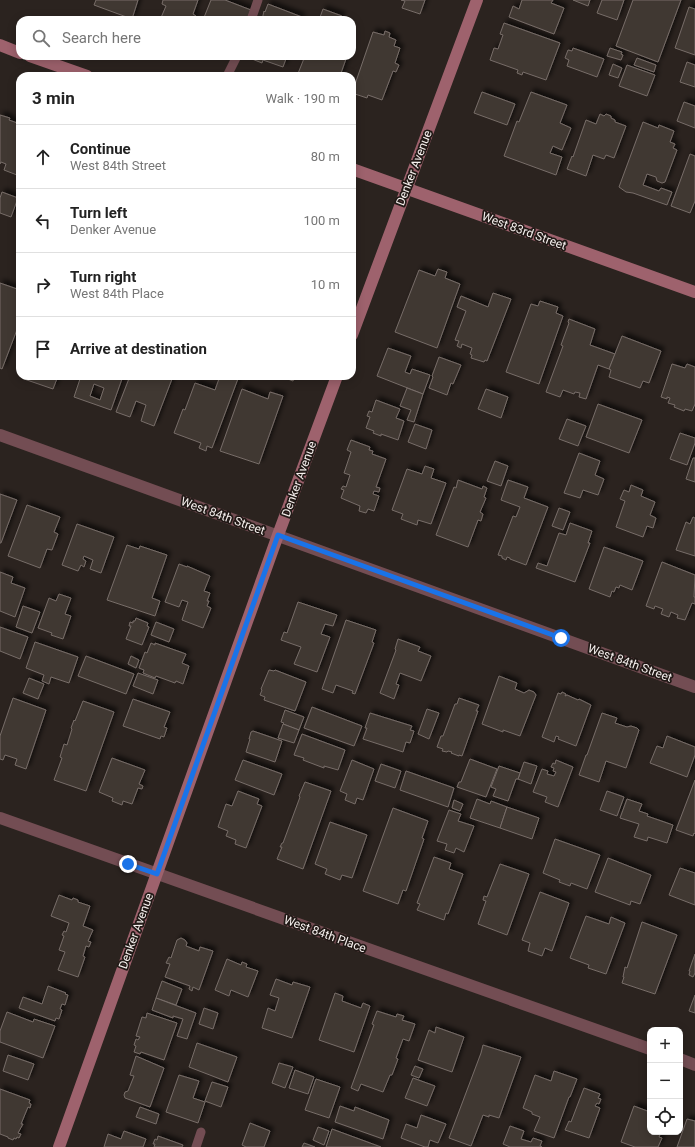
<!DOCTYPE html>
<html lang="en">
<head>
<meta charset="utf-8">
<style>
	:root { --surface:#fff; --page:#f6f6f6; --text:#222; --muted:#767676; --line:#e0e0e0 }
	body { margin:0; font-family:Roboto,sans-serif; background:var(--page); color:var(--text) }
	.controls { position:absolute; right:12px; bottom:12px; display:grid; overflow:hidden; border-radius:8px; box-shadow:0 2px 10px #0003 }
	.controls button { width:36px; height:36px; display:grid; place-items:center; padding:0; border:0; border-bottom:1px solid var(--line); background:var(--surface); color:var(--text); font:20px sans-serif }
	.stop { position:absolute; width:12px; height:12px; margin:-9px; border:3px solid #1a73e8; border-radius:50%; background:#fff }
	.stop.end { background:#1a73e8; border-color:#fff; box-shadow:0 1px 4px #0008 }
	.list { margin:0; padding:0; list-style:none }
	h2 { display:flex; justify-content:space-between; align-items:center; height:52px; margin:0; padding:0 16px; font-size:17px }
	h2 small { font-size:13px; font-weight:400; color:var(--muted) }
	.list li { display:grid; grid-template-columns:26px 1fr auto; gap:12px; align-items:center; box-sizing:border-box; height:64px; padding:0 16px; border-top:1px solid var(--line) }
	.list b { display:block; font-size:15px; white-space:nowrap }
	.list p { margin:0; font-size:13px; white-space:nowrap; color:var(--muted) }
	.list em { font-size:13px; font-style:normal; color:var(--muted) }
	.icon { flex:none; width:22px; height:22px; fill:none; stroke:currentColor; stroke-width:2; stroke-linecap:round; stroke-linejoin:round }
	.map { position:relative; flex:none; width:695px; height:1147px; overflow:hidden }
	.search { position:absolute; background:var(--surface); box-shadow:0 2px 10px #0003; left:16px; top:16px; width:340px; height:44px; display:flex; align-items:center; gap:10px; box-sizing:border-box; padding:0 14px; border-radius:12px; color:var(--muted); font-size:15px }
	.panel { position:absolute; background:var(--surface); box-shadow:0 2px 10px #0003; left:16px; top:72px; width:340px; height:308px; border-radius:12px }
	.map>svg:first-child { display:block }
	.building { fill:#403733; stroke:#776d68; fill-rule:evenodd; filter:url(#shadow) }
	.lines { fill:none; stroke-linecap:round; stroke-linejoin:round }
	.lane { stroke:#734d53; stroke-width:9 }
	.street { stroke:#734d53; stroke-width:12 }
	.secondary { stroke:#9e626d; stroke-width:12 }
	.route { stroke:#1a73e8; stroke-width:5 }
	.labels { text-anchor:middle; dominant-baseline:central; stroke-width:3.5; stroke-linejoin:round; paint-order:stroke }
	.street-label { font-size:12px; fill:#f7f1ef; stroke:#211916 }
</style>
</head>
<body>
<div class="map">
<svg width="695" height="1147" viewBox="0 0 695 1147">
	<defs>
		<filter id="shadow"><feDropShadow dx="3.5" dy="-3.5" stdDeviation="2" flood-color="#0009"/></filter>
	</defs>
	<rect width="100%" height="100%" fill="#2b231f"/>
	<g class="building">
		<polygon points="96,0 138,0 132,19 94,5"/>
		<polygon points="163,0 198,0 193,14 196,16 194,20 160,20 166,6 162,4"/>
		<polygon points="211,0 225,0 251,10 247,20 203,20"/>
		<polygon points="401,0 425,0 420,14 402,8 405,1"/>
		<polygon points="522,0 553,0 551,3 564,8 554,34 509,17 513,6 519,9"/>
		<polygon points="573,0 590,0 588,6"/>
		<polygon points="602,0 624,0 617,20 597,13"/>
		<polygon points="633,0 681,0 658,62 616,46"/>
		<polygon points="268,4 302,17 300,20 262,20 264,11 265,12"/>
		<polygon points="689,7 695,9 695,55 675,48"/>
		<polygon points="323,9 342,16 340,20 319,20"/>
		<polygon points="504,23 560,43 546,80 523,72 522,75 517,73 518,70 490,60 494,48 498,49 503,35 500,34"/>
		<polygon points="385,31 390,33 389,37 396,40 394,46 400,48 395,63 399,65 396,72 393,71 382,100 368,95 367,98 352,93 373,32 384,35"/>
		<polygon points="573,48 604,59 597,77 567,66 569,60 565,58 568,50 572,51"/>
		<polygon points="610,48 622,52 621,54 623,55 621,60 607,56"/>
		<polygon points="252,56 287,56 283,67 263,60 262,63 252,59 253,57"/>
		<polygon points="305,56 347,56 340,76 297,76"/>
		<polygon points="637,58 656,65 654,72 634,65"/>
		<polygon points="687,62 695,65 695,87 680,82"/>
		<polygon points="613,64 622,68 618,78 609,75"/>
		<polygon points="627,65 655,75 647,96 619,86"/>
		<polygon points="482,92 515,104 507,125 474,113"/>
		<polygon points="531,92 567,105 560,123 571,128 562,150 553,146 550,153 562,157 556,175 504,156 517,121 519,122"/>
		<polygon points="684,102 695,106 695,128 677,121"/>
		<polygon points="600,114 604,116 606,114 611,116 611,118 615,120 615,122 626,126 614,158 606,155 604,159 593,155 586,176 567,169 572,156 573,157 586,120 596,124"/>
		<polygon points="0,115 10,118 9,120 20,124 20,166 17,175 4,170 6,164 1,162 0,164"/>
		<polygon points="643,122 658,128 659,125 674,131 670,142 675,144 673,148 677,150 665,182 662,183 657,181 656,177 647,174 643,185 659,191 661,188 672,192 667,205 633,193 626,192 619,187"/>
		<polygon points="690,154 695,156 695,201 690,213 671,206"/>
		<polygon points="2,192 18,198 11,217 0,213 0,198"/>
		<polygon points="438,269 447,272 445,278 460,284 437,348 395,332 419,270 435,276"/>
		<polygon points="0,283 20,290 20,327 18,327 2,369 0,368"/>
		<polygon points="493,293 511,299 487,361 485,360 484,362 471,358 472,355 470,354 472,348 462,344 461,348 457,346 459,341 455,340 466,311 457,307 461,296 488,307"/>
		<polygon points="540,301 558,307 556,313 563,316 539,384 506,372 531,304 538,306"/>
		<polygon points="569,319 595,329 590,345 615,354 609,369 598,365 586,399 579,397 580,393 575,392 574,394 563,390 560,397 546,392 563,346 561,345 569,323 568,322"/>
		<polygon points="622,336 661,351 649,383 643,381 640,388 609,377 611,370 609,369"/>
		<polygon points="388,348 411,356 405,372 410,374 412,369 430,375 423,394 377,376"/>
		<polygon points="439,357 461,365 453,384 451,383 447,395 429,388 433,377 432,376"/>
		<polygon points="672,364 685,368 687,364 695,367 695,404 692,411 685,409 684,411 674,407 675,405 668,403 670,398 667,397 667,399 661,397"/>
		<polygon points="25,376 58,376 53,389 24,379"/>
		<path d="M81 376H123L111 410 74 397ZM94 384 104 388 100 400 90 396Z"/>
		<polygon points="130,376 163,376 172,379 154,426 141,421 146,405 136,401 130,417 116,412"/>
		<polygon points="220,376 239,376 212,448 207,446 206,451 199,448 201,443 174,433 183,409 185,410 195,383 215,390"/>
		<polygon points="280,376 295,376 293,381"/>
		<polygon points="407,388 423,394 414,422 407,420 411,410 400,406"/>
		<polygon points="242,389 268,399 270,392 283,396 259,464 220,451"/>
		<polygon points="486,389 508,397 501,418 478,409"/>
		<polygon points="376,400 400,409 396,418 404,421 398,440 381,434 381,436 373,433 374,431 366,428 370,417 367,416 369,411 372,412"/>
		<polygon points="598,404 642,420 629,453 586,437"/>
		<polygon points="567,419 586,426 578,446 559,439"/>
		<polygon points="415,424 432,430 426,449 408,442"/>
		<polygon points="680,433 695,438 695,443 687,465 670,459"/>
		<polygon points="351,440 370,447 369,450 373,451 372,454 386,459 376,487 380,488 379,492 374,491 373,494 379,496 374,511 368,509 366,513 359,511 360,506 341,498 344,490 341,489 343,486 346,487 350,475 344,473 351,452 347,450"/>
		<polygon points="579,453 600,461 595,475 604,479 598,495 583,490 580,498 564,493"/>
		<polygon points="693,458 695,458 695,482 686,479"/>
		<polygon points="495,461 508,466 501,486 487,481"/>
		<polygon points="425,466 434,469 431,478 446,483 431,524 418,520 417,525 401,519 403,514 392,510 407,469 422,474"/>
		<polygon points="458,480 482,489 483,486 487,488 484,497 486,498 480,512 483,514 481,521 478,520 468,547 436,535 454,487 456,488"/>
		<polygon points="508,480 528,487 524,498 548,507 526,565 510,559 510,558 507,557 506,560 502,558 502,556 498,555 513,516 516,517 520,507 501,500"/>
		<polygon points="631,485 643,490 641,496 655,502 650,515 656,518 653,528 647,526 643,537 616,527 625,501 620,499 624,490 629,492"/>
		<polygon points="0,494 17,500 1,543 0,543"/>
		<polygon points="27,505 60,517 54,532 58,534 52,550 47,549 40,568 8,556"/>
		<polygon points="559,508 570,512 563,530 552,526"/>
		<polygon points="693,517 695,518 695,556 676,550 686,522 690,524"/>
		<polygon points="570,523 592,531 588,543 590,543 575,582 536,568 538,563 547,566 559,533 566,535"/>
		<polygon points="77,524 114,537 101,573 90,569 93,560 84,556 83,559 86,561 84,567 81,565 78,571 62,565"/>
		<polygon points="127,545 139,549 140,546 167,555 152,598 160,601 155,616 107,600"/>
		<polygon points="604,547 643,561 632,590 620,585 619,588 616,587 614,592 612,591 610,597 589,589"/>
		<polygon points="662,562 695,575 694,597 695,597 695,604 692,603 685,620 677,618 678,615 671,612 669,617 661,614 663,609 655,606 654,609 646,606"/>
		<polygon points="179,564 187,567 187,566 210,576 204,591 210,593 207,601 209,601 207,606 211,608 203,628 182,620 188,602 182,600 179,607 165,602"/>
		<polygon points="0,572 13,577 11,583 25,588 15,617 0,611"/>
		<polygon points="59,594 71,598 65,614 71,616 63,639 51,635 52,633 38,628 49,598 56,601"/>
		<polygon points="298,602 337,615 333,626 325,624 321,634 330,637 317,672 294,664 301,647 281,640 284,632 287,633"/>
		<polygon points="23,606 40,612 32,633 16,627"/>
		<polygon points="136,618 148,623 147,626 149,627 142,645 126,639 131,626 129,626 130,622 133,623 133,621 135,621"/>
		<polygon points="346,620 376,630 372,642 374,643 355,694 352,693 353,691 336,685 333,693 322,689"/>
		<polygon points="156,622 174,629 169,642 151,635"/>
		<polygon points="0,627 28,637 20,659 0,651"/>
		<polygon points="398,639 420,647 418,651 431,656 421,681 400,673 396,684 399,685 394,699 380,693 396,650 395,649"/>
		<polygon points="35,642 78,657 69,683 51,677 49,684 42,681 44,675 26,668"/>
		<polygon points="151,643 155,645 155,643 186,654 182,663 189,666 183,684 176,681 175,683 156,676 155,678 143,673 144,670 139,668 145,652 147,653"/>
		<polygon points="86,656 134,674 126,694 78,676"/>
		<polygon points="131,656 139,660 136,668 128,664"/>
		<polygon points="269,670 274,671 275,670 306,682 295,711 264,700 265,697 260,695 262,690 261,689"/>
		<polygon points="138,673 158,680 153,694 133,686"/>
		<polygon points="499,676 517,683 515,689 524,693 529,690 534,692 536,695 520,736 503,730 503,732 482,724"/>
		<polygon points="29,678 44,684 38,699 23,693"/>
		<polygon points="562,692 566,694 565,696 567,695 578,700 579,699 591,705 576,746 558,739 559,737 556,736 554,742 542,737 558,693 561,694"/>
		<polygon points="13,698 46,710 26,769 15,765 17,759 5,755 3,760 0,759 0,736"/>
		<polygon points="459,698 479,705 476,711 478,711 462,756 459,755 459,756 451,753 452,752 448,751 447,752 442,751 443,749 437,747 441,736 443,736 455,704 457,704"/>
		<polygon points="133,699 170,712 164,727 167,728 164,737 161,736 160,739 123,726"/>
		<polygon points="83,701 114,712 86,791 54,780 62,758 60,757 64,744 67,745 72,729 71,728 74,720 75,721"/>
		<polygon points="312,707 362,726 354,746 304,728"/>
		<polygon points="427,709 439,713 429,739 418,734"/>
		<polygon points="285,710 304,717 299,730 283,724 284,723 281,722"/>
		<polygon points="370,713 412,726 410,730 414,731 410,743 406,742 403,752 363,739 367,728 365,728"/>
		<polygon points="602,713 617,718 615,723 627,727 631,726 637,728 639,730 626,768 606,761 599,782 579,775 586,755 587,755"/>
		<polygon points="283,724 299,730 294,743 278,738"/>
		<polygon points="253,731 282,741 275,762 246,752 250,739 249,739 251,732"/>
		<polygon points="302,734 345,750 338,770 324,766 324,768 303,760 304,758 294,755"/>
		<polygon points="667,736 695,747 695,755 687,777 650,763 657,746 663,748"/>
		<polygon points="112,758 145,770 139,784 143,786 142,789 138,788 132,804 123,801 122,805 112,801 113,798 99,792"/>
		<polygon points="470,759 497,769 486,797 457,787 459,782 461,782"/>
		<polygon points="243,760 282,774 274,795 235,780"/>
		<polygon points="352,760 374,769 363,800 357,798 355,804 345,800 347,794 340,791"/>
		<polygon points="556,760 573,767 558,807 545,802 547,797 533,792 542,769 548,771 547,774 554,776 556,772 553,771 554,768 551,767 553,763 555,764"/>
		<polygon points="524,762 537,766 531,784 518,779"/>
		<polygon points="381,764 401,771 395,788 375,781"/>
		<polygon points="499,766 520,773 518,779 516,779 508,801 493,796 496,789 491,787"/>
		<polygon points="406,771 454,788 448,807 400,790"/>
		<polygon points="695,780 695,834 694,833 693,836 676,830"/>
		<polygon points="305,782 331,791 303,869 277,859 282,847 280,847 282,843 283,843 300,797 299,796"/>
		<polygon points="238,791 259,799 257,804 262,806 246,848 235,844 236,840 226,836 228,831 218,827 226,804 232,806"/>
		<polygon points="607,791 624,797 617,816 600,810"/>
		<polygon points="477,799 490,804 491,801 507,807 500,828 470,818"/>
		<polygon points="627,799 642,804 639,811 648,814 647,816 673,825 667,843 648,837 647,841 634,837 639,824 620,818"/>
		<polygon points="454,800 463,804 460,811 452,808"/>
		<polygon points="507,807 539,818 532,839 500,828"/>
		<polygon points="393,808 428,821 422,838 424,839 406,891 403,890 398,904 363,891"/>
		<polygon points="449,810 461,814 458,821 474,826 464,852 456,848 454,853 445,850 447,844 437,841"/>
		<polygon points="330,822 367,835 352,878 342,875 340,880 325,874 327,869 315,864"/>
		<polygon points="555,839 600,855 587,889 571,883 570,886 559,882 560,880 543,873"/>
		<polygon points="434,857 451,863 449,869 463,874 448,914 446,913 444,920 417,910 420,904 417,903"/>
		<polygon points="608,858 651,875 640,904 631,901 630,905 595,892"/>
		<polygon points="500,864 529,874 507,935 478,924 486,901 483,900 484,896 487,897"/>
		<polygon points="680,868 695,873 695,905 669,895"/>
		<polygon points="540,892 569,903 552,951 545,948 542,956 528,951 530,943 522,940"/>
		<polygon points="59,895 72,900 73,898 78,900 78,902 90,906 83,926 93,930 88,941 91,942 89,947 86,946 83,956 85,957 78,977 58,970 65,952 59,950 64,936 62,935 64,931 66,932 69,923 51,916"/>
		<polygon points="586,916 609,924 611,917 625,923 606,974 588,968 589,965 570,958"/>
		<polygon points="642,922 677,935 655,994 622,983 624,977 623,977 625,967 627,968"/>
		<polygon points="181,938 185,940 187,943 186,946 199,951 200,947 213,951 199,990 193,987 192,991 189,989 190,986 165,977 170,964 166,963 169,957 171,958 177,940"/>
		<polygon points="695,954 695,973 693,977 689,975 690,971 689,971"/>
		<polygon points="227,959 241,965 242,962 247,964 246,967 258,971 248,997 231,990 229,996 215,990"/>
		<polygon points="276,979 292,985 293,982 310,987 292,1038 262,1028 268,1008 275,1011 279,998 270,995"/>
		<polygon points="162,981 182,989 176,1005 156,998"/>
		<polygon points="48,986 66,993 65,994 68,995 65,1005 62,1004 60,1009 62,1010 59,1019 56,1018 55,1021 19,1008 23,997 42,1004"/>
		<polygon points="335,993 343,996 342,1001 361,1008 363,1003 370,1006 354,1052 319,1040"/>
		<polygon points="695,995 695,1013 689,1011"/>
		<polygon points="156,998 196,1013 187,1039 177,1036 183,1019 173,1016 173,1018 152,1010"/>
		<polygon points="204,1008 218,1013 213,1029 199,1024"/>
		<polygon points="377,1011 396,1017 397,1014 404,1016 402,1020 415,1024 409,1041 403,1039 396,1058 398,1059 392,1075 390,1075 383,1092 361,1084 358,1091 351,1088 374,1025 372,1024"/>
		<polygon points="7,1012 33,1022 34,1019 55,1026 43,1058 0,1042 0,1031"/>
		<polygon points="147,1013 177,1023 164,1060 141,1052 140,1054 134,1052 136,1046 134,1045 136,1039 138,1040 140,1037 136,1036 142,1017 146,1018"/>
		<polygon points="436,1027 464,1037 452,1072 418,1060 429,1030 435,1033"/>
		<polygon points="197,1043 237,1057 228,1082 189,1067"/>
		<polygon points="483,1045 521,1057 499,1118 489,1115 489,1117 483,1115 471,1146 449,1138 481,1053"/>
		<polygon points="8,1055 34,1064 28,1080 3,1071"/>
		<polygon points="136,1056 164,1068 150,1107 125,1098 124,1095 125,1092 128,1091 134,1076 130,1075"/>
		<polygon points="279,1063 293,1067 285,1088 272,1083"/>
		<polygon points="415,1066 423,1069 419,1078 411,1075"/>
		<polygon points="295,1070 314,1077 308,1094 289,1088"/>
		<polygon points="554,1071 577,1079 570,1097 569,1097 554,1138 534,1131 540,1117 532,1114 532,1112 523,1108 535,1075 551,1081"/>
		<polygon points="179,1075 199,1081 193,1098 205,1102 198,1123 166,1112"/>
		<polygon points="413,1078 435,1086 427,1106 405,1098"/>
		<polygon points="316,1079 340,1087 329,1118 305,1110"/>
		<polygon points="212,1082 228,1087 221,1107 205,1101"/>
		<polygon points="584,1088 600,1094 598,1098 601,1099 599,1104 597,1103 595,1106 600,1108 589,1138 565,1130 569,1121 571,1122"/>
		<polygon points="0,1089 30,1100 29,1103 31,1104 30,1108 28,1107 21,1124 23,1124 18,1133 21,1134 19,1138 17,1137 16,1139 14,1138 13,1140 8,1138 8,1137 0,1134"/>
		<polygon points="340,1106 354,1111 355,1107 389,1120 383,1139 335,1122"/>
		<polygon points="634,1106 650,1112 650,1132 661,1132 659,1137 662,1138 658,1147 635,1147 621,1142"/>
		<polygon points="140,1107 159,1114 156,1124 136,1117"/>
		<polygon points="421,1115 446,1124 438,1143 430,1140 428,1147 425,1147 401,1138 406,1124 417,1128"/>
		<polygon points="687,1119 695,1121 695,1147 677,1147"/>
		<polygon points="250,1123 270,1131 264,1147 246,1147 242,1145"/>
		<polygon points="510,1126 524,1131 521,1139 531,1142 533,1138 542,1141 540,1146 542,1147 510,1147 503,1144"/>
		<polygon points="318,1127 329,1131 324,1145 313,1140"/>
		<polygon points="332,1129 381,1147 326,1147"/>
		<polygon points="124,1131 146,1139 143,1147 104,1147 108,1134 121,1139"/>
		<polygon points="158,1136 183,1145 182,1147 154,1147 155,1144 153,1144 155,1139 157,1140"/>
		<polygon points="304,1143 315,1147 302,1147"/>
	</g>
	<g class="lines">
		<g class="lane">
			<polyline points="251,20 258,0"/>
			<polyline points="227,76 237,56"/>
			<polyline points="196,1147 201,1132"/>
		</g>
		<g class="street">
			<polyline points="0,435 695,687"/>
			<polyline points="0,818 650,1049"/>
			<polyline points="680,1059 695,1065"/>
		</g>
		<g class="secondary">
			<polyline points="0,45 20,53"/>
			<polyline points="30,56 87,76"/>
			<polyline points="352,169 695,292"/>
			<polyline points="352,335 477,0"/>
			<polyline points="59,1147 278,535 337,376"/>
		</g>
	</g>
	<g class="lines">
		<polyline class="route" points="128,864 157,874 278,535 561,638"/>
	</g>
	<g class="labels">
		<g class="street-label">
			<text transform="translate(414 168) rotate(-69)">Denker Avenue</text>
			<text transform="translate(524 231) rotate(20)">West 83rd Street</text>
			<text transform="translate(299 479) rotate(-70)">Denker Avenue</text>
			<text transform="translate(223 516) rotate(20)">West 84th Street</text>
			<text transform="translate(630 663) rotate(20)">West 84th Street</text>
			<text transform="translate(136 931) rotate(-70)">Denker Avenue</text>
			<text transform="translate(325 934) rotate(20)">West 84th Place</text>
		</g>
	</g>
</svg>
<div class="controls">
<button>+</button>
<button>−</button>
<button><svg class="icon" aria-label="locate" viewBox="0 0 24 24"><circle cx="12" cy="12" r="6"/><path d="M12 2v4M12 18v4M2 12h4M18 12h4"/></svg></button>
</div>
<div class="stop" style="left:561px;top:638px"></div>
<div class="stop end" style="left:128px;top:864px"></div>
<div class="search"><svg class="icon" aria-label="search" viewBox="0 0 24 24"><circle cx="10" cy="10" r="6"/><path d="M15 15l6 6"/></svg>Search here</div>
<section class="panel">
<h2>3 min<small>Walk · 190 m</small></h2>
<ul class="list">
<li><svg class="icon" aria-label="ahead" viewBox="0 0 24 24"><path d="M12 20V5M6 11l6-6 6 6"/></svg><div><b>Continue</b><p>West 84th Street</p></div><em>80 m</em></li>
<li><svg class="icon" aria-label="left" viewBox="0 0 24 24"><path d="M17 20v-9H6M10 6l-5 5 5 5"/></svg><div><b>Turn left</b><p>Denker Avenue</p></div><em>100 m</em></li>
<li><svg class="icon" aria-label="right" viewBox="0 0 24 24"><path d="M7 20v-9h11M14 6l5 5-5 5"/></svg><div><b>Turn right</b><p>West 84th Place</p></div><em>10 m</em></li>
<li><svg class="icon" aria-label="arrive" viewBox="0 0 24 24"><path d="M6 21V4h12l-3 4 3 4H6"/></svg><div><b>Arrive at destination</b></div></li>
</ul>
</section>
</div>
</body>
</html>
